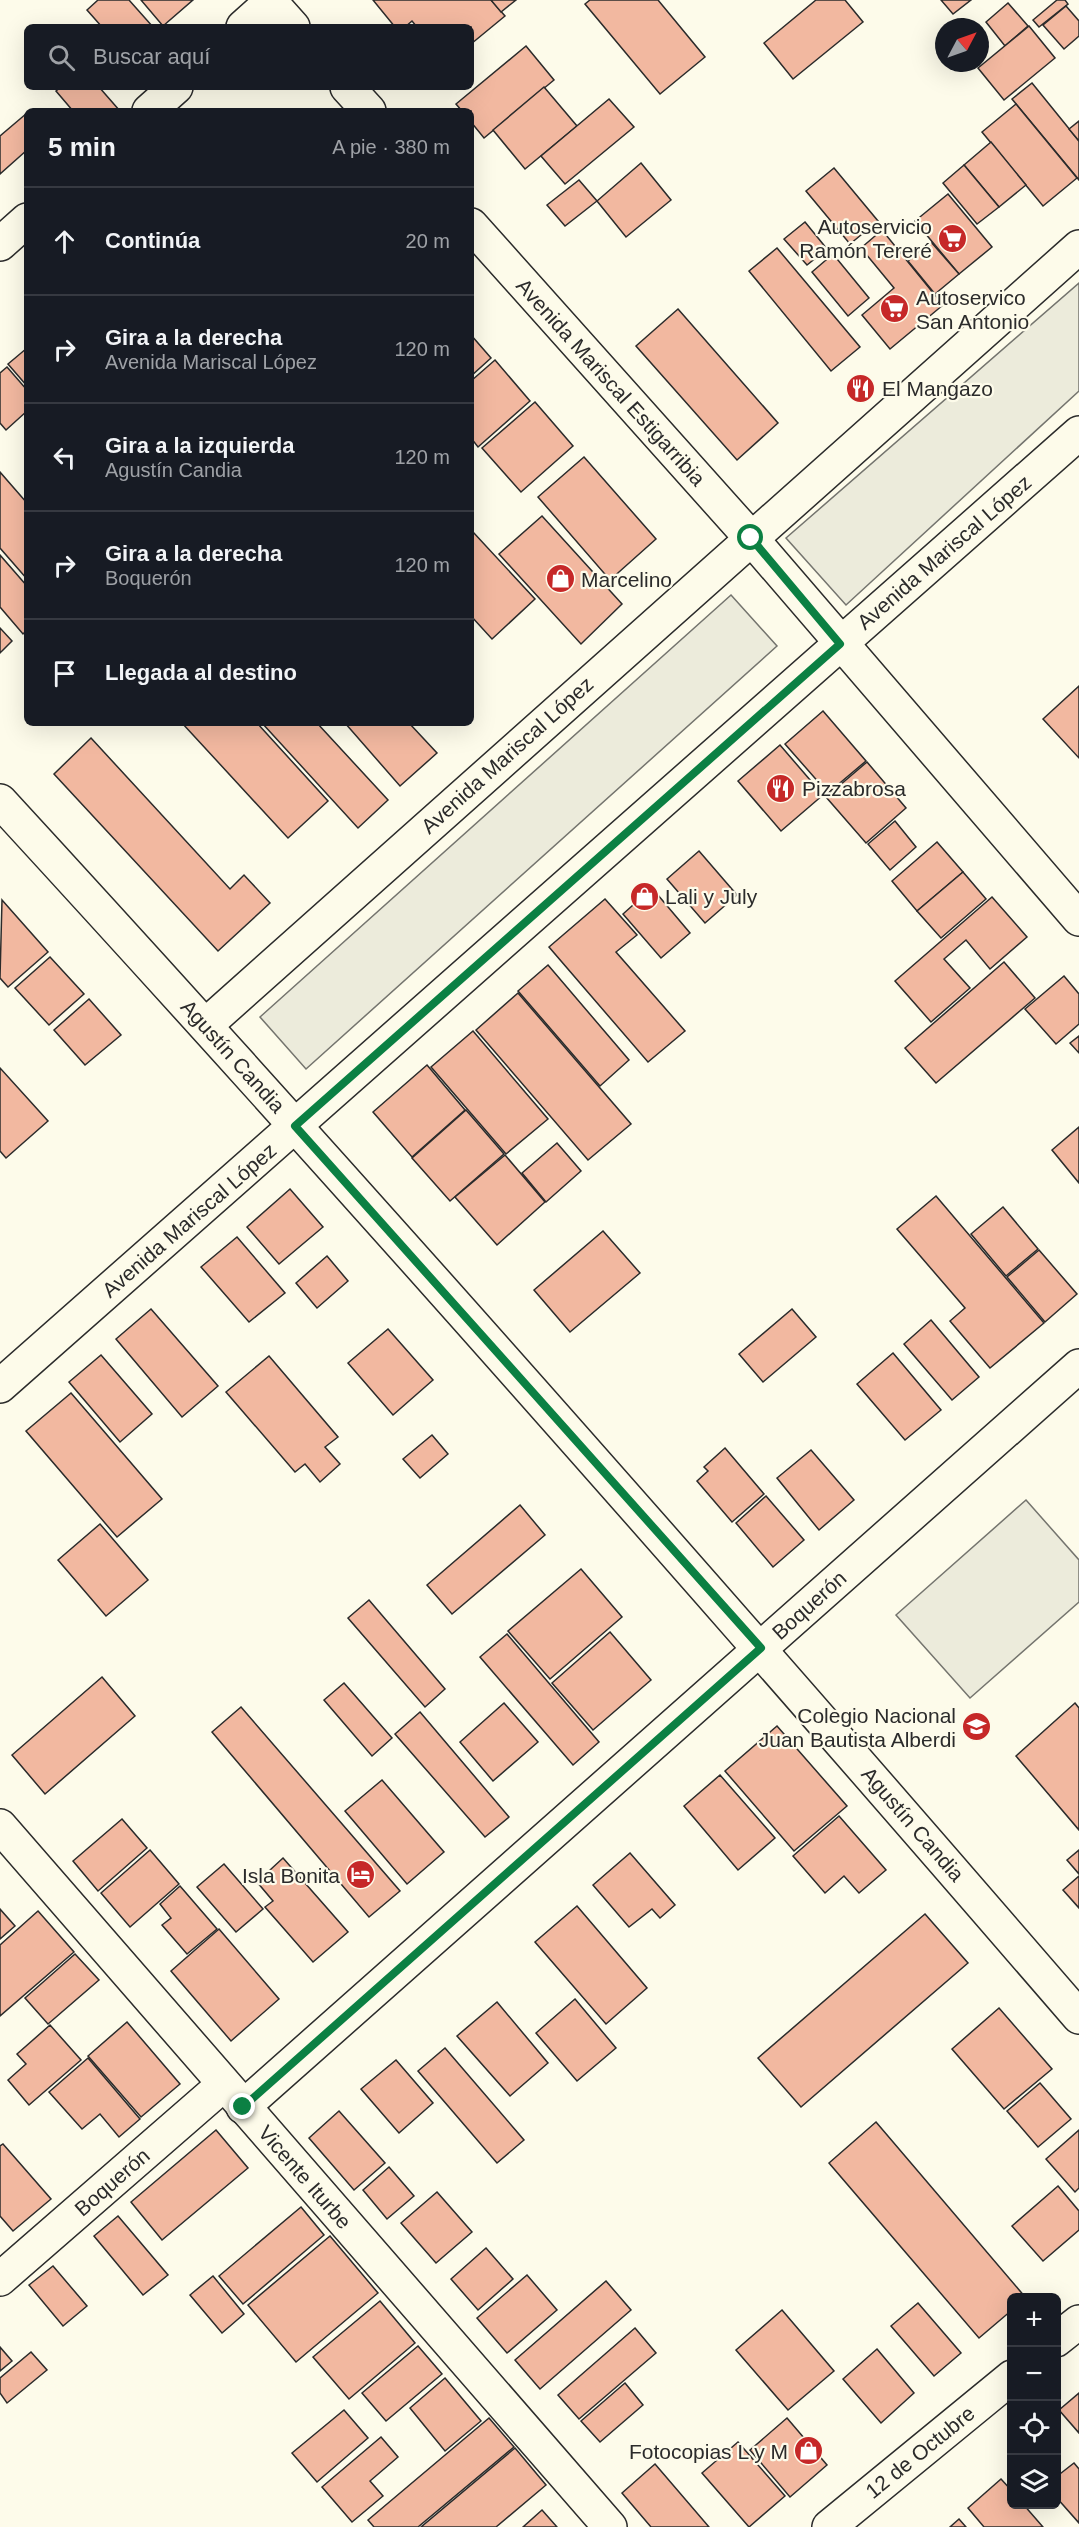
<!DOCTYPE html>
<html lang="es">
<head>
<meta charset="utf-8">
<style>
	:root { --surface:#171b24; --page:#20242c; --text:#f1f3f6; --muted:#9ea1a6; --line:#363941 }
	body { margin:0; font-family:Helvetica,sans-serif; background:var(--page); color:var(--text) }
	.controls { position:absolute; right:18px; bottom:18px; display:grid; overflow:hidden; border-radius:9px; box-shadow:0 6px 24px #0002 }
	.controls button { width:54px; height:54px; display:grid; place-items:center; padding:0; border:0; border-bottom:2px solid var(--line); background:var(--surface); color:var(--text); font:30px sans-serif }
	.compass { position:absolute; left:935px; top:18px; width:54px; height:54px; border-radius:50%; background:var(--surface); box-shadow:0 6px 24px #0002; rotate:49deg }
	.stop { position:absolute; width:18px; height:18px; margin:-14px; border:4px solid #0b8043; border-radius:50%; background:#fff }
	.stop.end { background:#0b8043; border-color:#fff; box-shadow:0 2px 6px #0008 }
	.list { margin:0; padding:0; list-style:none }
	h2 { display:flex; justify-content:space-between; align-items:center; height:78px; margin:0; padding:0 24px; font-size:26px }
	h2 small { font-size:20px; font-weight:400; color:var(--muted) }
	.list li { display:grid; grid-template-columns:39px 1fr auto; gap:18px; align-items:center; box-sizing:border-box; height:108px; padding:0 24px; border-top:2px solid var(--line) }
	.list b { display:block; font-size:22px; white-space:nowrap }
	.list p { margin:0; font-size:20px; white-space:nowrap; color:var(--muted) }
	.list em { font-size:20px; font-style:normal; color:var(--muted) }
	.icon { flex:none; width:33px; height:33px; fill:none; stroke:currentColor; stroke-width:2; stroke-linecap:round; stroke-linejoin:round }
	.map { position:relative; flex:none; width:1079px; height:2527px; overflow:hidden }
	.search { position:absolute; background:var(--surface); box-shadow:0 6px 24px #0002; left:24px; top:24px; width:450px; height:66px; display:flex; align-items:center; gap:15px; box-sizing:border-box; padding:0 21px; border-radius:9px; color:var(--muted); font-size:22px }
	.panel { position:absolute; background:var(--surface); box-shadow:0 6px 24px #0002; left:24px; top:108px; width:450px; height:618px; border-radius:9px }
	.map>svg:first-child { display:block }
	.green { fill:#ecebdb; stroke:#74746e; stroke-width:1.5 }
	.building { fill:#f2b8a0; stroke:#2b2b2b; stroke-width:1.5 }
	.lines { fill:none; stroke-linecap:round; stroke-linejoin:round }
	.minor-casing { stroke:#2b2b2b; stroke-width:36 }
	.major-casing { stroke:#2b2b2b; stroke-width:36 }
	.minor { stroke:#fdfbea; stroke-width:33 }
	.major { stroke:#fdfbea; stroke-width:33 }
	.route { stroke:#0b8043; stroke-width:8 }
	.labels { text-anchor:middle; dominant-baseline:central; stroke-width:4.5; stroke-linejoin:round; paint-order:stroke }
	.poi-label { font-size:21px; fill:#2b2b2b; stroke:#fdfbea; text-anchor:start }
	.street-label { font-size:21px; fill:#2b2b2b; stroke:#fdfbea }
</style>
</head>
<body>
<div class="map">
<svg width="1079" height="2527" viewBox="0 0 1079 2527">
	<rect width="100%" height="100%" fill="#fdfbea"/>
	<g class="green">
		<polygon points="1079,283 1079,391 846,605 786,538"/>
		<polygon points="731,595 777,646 306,1069 260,1017"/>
		<polygon points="1026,1500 1079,1560 1079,1602 970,1698 896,1615"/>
	</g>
	<g class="building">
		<polygon points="98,0 129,0 153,27 102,27 87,10"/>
		<polygon points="141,0 193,0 163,26"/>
		<polygon points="373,0 491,0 505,16 471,44 471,27 417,27 412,21 405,27 395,27"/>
		<polygon points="491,0 516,0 501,12"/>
		<polygon points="590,0 658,0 705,57 660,94 585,4"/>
		<polygon points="816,0 845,0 863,22 793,79 764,43"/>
		<polygon points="941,0 971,0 953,14"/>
		<polygon points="1057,0 1065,0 1068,4 1039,27 1033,20"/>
		<polygon points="1008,3 1028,26 1005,46 986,22"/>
		<polygon points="1066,6 1079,21 1079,36 1064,49 1043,25"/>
		<polygon points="1029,26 1055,58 1004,100 978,68"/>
		<polygon points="526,46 554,80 484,138 471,122 471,111 462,111 456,104"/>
		<polygon points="1032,83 1079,141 1079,180 1012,99"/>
		<polygon points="61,87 99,87 120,111 73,111 56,91"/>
		<polygon points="544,87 577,126 525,169 493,130"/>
		<polygon points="609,99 634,127 565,184 541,156"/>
		<polygon points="1016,104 1077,178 1043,206 982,132"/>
		<polygon points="27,113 27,150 0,174 0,136"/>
		<polygon points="1079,121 1079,141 1069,129"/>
		<polygon points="991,142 1026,185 999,207 964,165"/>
		<polygon points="641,163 671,200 626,237 597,201"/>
		<polygon points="964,165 999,207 977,224 943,183"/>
		<polygon points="834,168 878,221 850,244 806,191"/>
		<polygon points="579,180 597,201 565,226 547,205"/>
		<polygon points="948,194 992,247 959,274 915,221"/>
		<polygon points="805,222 827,249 807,265 784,239"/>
		<polygon points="882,230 943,305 890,349 862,315 894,288 861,248"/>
		<polygon points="931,242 959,274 935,294 908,261"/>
		<polygon points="777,248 860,347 831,371 749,271"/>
		<polygon points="833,254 869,298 848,316 812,272"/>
		<polygon points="678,309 778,423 737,460 636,346"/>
		<polygon points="471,335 491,358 471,376"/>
		<polygon points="27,348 27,386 8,364"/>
		<polygon points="495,360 530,401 478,447 471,438 471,381"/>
		<polygon points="7,367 27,390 27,411 6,430 0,423 0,373"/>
		<polygon points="535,402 573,446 521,492 482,448"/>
		<polygon points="584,457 656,539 610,580 538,497"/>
		<polygon points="0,472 27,503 27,579 0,548"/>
		<polygon points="542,516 622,604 581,644 499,554"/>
		<polygon points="473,532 535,599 492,639 471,616"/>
		<polygon points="0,555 27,586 27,630 23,634 0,607"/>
		<polygon points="0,628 12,641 0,653"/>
		<polygon points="1079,686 1079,758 1043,719"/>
		<polygon points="823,711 866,761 828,793 785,744"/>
		<polygon points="182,723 257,723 328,801 288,838"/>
		<polygon points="262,723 317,723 388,800 358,828"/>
		<polygon points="345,723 409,723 437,753 400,786"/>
		<polygon points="91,738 230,889 244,875 270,903 218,951 54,774"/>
		<polygon points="780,745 823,795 781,831 738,781"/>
		<polygon points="867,762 906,808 866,843 826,797"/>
		<polygon points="895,821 916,847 890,870 868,844"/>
		<polygon points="937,842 963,872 917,911 892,881"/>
		<polygon points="699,851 737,895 705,923 667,879"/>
		<polygon points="963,872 986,899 941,938 917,911"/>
		<polygon points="652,888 690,933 661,958 623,914"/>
		<polygon points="992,897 1027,937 990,969 966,940 944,959 970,988 931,1022 895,981"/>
		<polygon points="605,899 637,935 616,952 685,1031 648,1062 549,947"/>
		<polygon points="2,900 48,952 8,987 0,978"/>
		<polygon points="50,957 84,994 49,1025 15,988"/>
		<polygon points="1004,962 1035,998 936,1083 905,1048"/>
		<polygon points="548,965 629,1060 600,1086 518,991"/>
		<polygon points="1064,976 1079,994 1079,1024 1056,1044 1025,1009"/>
		<polygon points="518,993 631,1124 588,1160 476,1030"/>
		<polygon points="89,999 121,1035 85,1065 54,1030"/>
		<polygon points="473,1031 548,1119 506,1154 431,1067"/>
		<polygon points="1079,1036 1079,1053 1070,1043"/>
		<polygon points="427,1065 465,1110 412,1157 373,1112"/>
		<polygon points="0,1068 48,1121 6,1158 0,1151"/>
		<polygon points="466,1110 504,1154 450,1201 412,1158"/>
		<polygon points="1079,1127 1079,1183 1052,1150"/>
		<polygon points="557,1143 581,1171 546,1202 522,1173"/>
		<polygon points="505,1155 545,1202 497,1245 455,1197"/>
		<polygon points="290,1189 323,1227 279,1264 247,1227"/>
		<polygon points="936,1196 1044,1323 990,1368 950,1321 965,1308 897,1229"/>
		<polygon points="1003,1207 1038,1249 1006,1276 971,1234"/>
		<polygon points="603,1231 640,1273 570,1332 534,1290"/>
		<polygon points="237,1237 285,1293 249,1322 201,1267"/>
		<polygon points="1039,1250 1077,1294 1045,1322 1007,1277"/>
		<polygon points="327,1256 348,1281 317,1308 296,1283"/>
		<polygon points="151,1309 218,1386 182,1417 116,1339"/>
		<polygon points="792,1309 816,1337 763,1382 739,1354"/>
		<polygon points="931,1320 979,1377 952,1400 904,1344"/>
		<polygon points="388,1329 433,1380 393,1415 348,1363"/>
		<polygon points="893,1353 941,1410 905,1440 857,1384"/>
		<polygon points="101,1355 152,1414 120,1442 69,1382"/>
		<polygon points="269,1356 338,1437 325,1447 340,1464 320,1482 305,1464 295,1472 226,1392"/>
		<polygon points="71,1393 162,1499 117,1537 26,1431"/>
		<polygon points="432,1435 448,1454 420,1478 403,1459"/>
		<polygon points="725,1448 764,1494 732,1522 697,1481 708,1471 704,1467"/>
		<polygon points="811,1450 854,1500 819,1530 777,1478"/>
		<polygon points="766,1496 804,1540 773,1567 736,1523"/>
		<polygon points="520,1505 545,1535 452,1614 427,1585"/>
		<polygon points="100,1524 148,1580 106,1616 58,1560"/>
		<polygon points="581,1569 622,1617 550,1679 508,1631"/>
		<polygon points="369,1600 445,1689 425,1707 348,1618"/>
		<polygon points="610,1632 651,1680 593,1730 552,1683"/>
		<polygon points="507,1634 599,1742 573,1765 480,1657"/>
		<polygon points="102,1677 135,1716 45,1794 12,1755"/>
		<polygon points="344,1683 392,1738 372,1756 324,1700"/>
		<polygon points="504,1703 538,1742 493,1781 460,1742"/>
		<polygon points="1075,1703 1079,1708 1079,1830 1016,1756"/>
		<polygon points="241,1707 400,1891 369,1917 212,1732"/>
		<polygon points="420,1712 509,1817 485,1837 395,1734"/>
		<polygon points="777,1726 847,1806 794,1851 725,1771"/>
		<polygon points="720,1775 775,1838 738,1870 684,1806"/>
		<polygon points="382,1780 444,1852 407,1884 345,1811"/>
		<polygon points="839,1816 886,1870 859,1893 844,1876 825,1893 793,1856"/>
		<polygon points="122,1819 147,1848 98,1891 73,1861"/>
		<polygon points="150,1850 179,1884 130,1927 101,1893"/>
		<polygon points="1079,1850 1079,1874 1067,1860"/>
		<polygon points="630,1853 675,1905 660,1918 652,1909 629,1927 593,1885"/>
		<polygon points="283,1858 348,1932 313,1962 265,1907 273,1901 257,1882"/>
		<polygon points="224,1864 263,1909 236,1932 197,1887"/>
		<polygon points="1079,1876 1079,1908 1063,1890"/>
		<polygon points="180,1886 217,1929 187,1954 162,1925 171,1918 160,1904"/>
		<polygon points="577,1906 647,1988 606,2024 535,1942"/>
		<polygon points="0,1909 15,1926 0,1939"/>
		<polygon points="38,1911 74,1952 0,2016 0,1945"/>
		<polygon points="925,1914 968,1963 801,2107 758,2058"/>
		<polygon points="219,1929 279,1999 231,2041 171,1971"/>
		<polygon points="75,1954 99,1980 48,2024 25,1998"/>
		<polygon points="575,1999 616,2048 577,2081 536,2033"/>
		<polygon points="497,2002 548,2063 510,2096 457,2036"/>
		<polygon points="999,2008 1052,2069 1004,2109 952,2049"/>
		<polygon points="127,2022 180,2084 141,2117 88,2056"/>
		<polygon points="50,2025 81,2060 29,2105 8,2080 26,2064 17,2054"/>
		<polygon points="445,2048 524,2140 497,2163 418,2071"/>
		<polygon points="88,2058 140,2119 119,2137 100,2114 82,2129 49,2092"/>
		<polygon points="396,2060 433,2103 399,2133 361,2089"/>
		<polygon points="1040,2083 1071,2119 1038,2147 1007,2111"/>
		<polygon points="339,2111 385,2163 354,2190 309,2138"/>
		<polygon points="876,2122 1026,2298 1012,2298 1012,2310 979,2338 829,2163"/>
		<polygon points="216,2130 248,2168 162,2240 131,2202"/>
		<polygon points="1079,2130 1079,2188 1075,2192 1046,2159"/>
		<polygon points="3,2144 51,2199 13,2231 0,2216 0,2146"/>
		<polygon points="389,2167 414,2196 387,2219 363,2190"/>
		<polygon points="1058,2186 1079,2211 1079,2230 1043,2261 1012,2226"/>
		<polygon points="437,2192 472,2232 436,2263 401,2223"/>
		<polygon points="301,2207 324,2235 243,2304 219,2276"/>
		<polygon points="118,2216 168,2275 143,2295 94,2236"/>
		<polygon points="330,2236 378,2293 296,2362 248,2305"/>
		<polygon points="486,2248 513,2279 478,2310 451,2279"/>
		<polygon points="53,2266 87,2306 63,2326 29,2285"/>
		<polygon points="527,2275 557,2310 507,2353 477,2318"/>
		<polygon points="213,2276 244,2314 222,2333 190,2295"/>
		<polygon points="606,2281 631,2310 540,2389 515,2360"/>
		<polygon points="380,2301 415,2343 349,2399 313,2357"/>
		<polygon points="918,2303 961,2353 934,2376 891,2326"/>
		<polygon points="782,2310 834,2371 788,2410 736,2350"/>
		<polygon points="635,2328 656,2353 579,2419 558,2395"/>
		<polygon points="418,2346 442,2374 386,2421 362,2393"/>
		<polygon points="0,2347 12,2361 0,2371"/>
		<polygon points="877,2349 914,2393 881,2423 843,2379"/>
		<polygon points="31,2352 47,2370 7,2403 0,2393 0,2378"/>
		<polygon points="445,2378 481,2421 445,2451 410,2408"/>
		<polygon points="625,2383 643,2405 600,2442 581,2421"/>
		<polygon points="1079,2393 1079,2433 1059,2410"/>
		<polygon points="344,2410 368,2438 317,2482 292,2453"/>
		<polygon points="489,2418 514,2447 418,2527 374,2527 368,2520"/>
		<polygon points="787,2418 827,2465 790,2497 750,2450"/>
		<polygon points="381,2437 398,2457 370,2481 383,2496 352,2522 322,2487"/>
		<polygon points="738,2442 785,2496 749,2527 702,2473"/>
		<polygon points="515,2448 546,2485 496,2527 421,2527"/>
		<polygon points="1074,2463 1079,2469 1079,2523 1056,2497 1056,2477"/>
		<polygon points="655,2464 709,2527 651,2527 622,2493"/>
		<polygon points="1001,2479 1012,2491 1012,2504 1023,2504 1043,2527 984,2527 968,2508"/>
		<polygon points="542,2510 557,2527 523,2527"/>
		<polygon points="959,2519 966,2527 950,2527"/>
	</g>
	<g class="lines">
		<defs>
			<g id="minor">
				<polyline points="269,0 293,27"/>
				<polyline points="243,27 273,0"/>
				<polyline points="347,87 369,111"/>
				<polyline points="149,111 176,87"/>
				<polyline points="471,225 751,538"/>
				<polyline points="0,244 27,220"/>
				<path d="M0 801C367 1200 725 1607 1079 2017"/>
				<polyline points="206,1025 1079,247"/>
				<polyline points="0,1386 1079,433"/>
				<polyline points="0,1826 610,2527"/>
				<polyline points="243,2107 1079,1366"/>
				<polyline points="0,2279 223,2085"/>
				<polyline points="1056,2340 1079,2322"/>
				<polyline points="829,2527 1012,2377"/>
			</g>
			<polyline id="major" points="751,538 1079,919"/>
		</defs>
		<use href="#minor" class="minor-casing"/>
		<use href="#major" class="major-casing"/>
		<use href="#minor" class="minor"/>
		<use href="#major" class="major"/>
	</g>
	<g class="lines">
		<polyline class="route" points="243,2107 761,1648 295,1126 840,644 751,538"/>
	</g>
	<defs>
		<symbol id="supermarket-disc" viewBox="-11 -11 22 22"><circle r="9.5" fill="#c62828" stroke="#fdfbea"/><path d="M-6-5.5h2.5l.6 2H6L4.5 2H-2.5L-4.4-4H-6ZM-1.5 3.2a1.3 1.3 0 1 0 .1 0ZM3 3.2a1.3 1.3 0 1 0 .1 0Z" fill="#fff"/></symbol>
		<symbol id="restaurant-disc" viewBox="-11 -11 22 22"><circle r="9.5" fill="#c62828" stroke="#fdfbea"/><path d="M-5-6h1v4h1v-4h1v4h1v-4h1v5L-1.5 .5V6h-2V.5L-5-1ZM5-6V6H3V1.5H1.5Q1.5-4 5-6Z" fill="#fff"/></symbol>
		<symbol id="shop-disc" viewBox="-11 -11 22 22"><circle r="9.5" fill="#c62828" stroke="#fdfbea"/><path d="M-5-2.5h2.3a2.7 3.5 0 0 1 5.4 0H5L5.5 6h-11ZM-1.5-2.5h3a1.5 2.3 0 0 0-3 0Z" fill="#fff"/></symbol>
		<symbol id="university-disc" viewBox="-11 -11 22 22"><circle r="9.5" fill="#c62828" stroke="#fdfbea"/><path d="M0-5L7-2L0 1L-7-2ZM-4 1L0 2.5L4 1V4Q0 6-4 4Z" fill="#fff"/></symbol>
		<symbol id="hotel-disc" viewBox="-11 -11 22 22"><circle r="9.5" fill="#c62828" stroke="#fdfbea"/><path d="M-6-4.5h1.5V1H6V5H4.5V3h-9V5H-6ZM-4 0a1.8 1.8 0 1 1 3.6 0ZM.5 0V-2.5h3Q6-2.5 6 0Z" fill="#fff"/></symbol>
	</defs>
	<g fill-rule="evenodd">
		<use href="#supermarket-disc" x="936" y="222" width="33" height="33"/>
		<use href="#supermarket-disc" x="878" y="292" width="33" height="33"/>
		<use href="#restaurant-disc" x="844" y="372" width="33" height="33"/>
		<use href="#shop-disc" x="544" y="562" width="33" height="33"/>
		<use href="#restaurant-disc" x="764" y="772" width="33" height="33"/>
		<use href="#shop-disc" x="628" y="880" width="33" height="33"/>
		<use href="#university-disc" x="960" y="1710" width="33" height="33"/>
		<use href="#hotel-disc" x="344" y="1858" width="33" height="33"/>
		<use href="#shop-disc" x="792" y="2434" width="33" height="33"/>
	</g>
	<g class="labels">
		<g class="poi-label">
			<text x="932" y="226" text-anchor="end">Autoservicio<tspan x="932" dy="24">Ramón Tereré</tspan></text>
			<text x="916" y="297">Autoservico<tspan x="916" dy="24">San Antonio</tspan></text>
			<text x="882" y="388">El Mangazo</text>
			<text x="581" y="579">Marcelino</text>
			<text x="802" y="788">Pizzabrosa</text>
			<text x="665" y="896">Lali y July</text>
			<text x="956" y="1715" text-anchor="end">Colegio Nacional<tspan x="956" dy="24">Juan Bautista Alberdi</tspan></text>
			<text x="340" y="1875" text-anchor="end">Isla Bonita</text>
			<text x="788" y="2451" text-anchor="end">Fotocopias L y M</text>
		</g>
		<g class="street-label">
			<text transform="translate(611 382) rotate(48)">Avenida Mariscal Estigarribia</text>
			<text transform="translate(944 552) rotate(-41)">Avenida Mariscal López</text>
			<text transform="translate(507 755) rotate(-42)">Avenida Mariscal López</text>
			<text transform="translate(233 1056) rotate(48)">Agustín Candia</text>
			<text transform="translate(189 1220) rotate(-41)">Avenida Mariscal López</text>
			<text transform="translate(809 1605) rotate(-42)">Boquerón</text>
			<text transform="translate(913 1824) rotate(49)">Agustín Candia</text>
			<text transform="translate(305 2177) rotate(49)">Vicente Iturbe</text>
			<text transform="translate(112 2182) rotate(-41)">Boquerón</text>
			<text transform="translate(920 2452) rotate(-39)">12 de Octubre</text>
		</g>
	</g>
</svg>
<div class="controls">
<button>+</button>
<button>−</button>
<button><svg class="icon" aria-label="locate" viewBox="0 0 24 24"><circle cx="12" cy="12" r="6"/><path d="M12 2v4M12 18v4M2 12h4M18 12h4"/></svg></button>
<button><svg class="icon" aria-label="layers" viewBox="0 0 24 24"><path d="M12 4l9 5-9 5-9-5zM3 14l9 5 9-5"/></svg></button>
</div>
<svg class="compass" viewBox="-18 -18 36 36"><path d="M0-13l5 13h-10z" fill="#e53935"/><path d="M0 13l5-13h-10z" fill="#9ea1a6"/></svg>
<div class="stop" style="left:751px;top:538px"></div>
<div class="stop end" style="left:243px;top:2107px"></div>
<div class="search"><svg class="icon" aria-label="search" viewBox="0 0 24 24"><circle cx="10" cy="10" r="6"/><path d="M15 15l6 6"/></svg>Buscar aquí</div>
<section class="panel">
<h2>5 min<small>A pie · 380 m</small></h2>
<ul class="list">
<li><svg class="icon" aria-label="ahead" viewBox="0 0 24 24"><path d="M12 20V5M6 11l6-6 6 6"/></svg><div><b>Continúa</b></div><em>20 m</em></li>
<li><svg class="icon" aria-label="right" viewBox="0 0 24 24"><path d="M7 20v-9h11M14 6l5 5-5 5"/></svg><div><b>Gira a la derecha</b><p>Avenida Mariscal López</p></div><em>120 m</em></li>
<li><svg class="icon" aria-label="left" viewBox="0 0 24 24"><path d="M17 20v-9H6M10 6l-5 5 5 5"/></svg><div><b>Gira a la izquierda</b><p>Agustín Candia</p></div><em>120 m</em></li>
<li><svg class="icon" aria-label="right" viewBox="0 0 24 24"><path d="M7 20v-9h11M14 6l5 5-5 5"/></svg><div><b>Gira a la derecha</b><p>Boquerón</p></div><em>120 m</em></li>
<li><svg class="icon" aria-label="arrive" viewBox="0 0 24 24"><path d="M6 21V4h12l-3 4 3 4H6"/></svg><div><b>Llegada al destino</b></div></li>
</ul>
</section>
</div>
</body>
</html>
